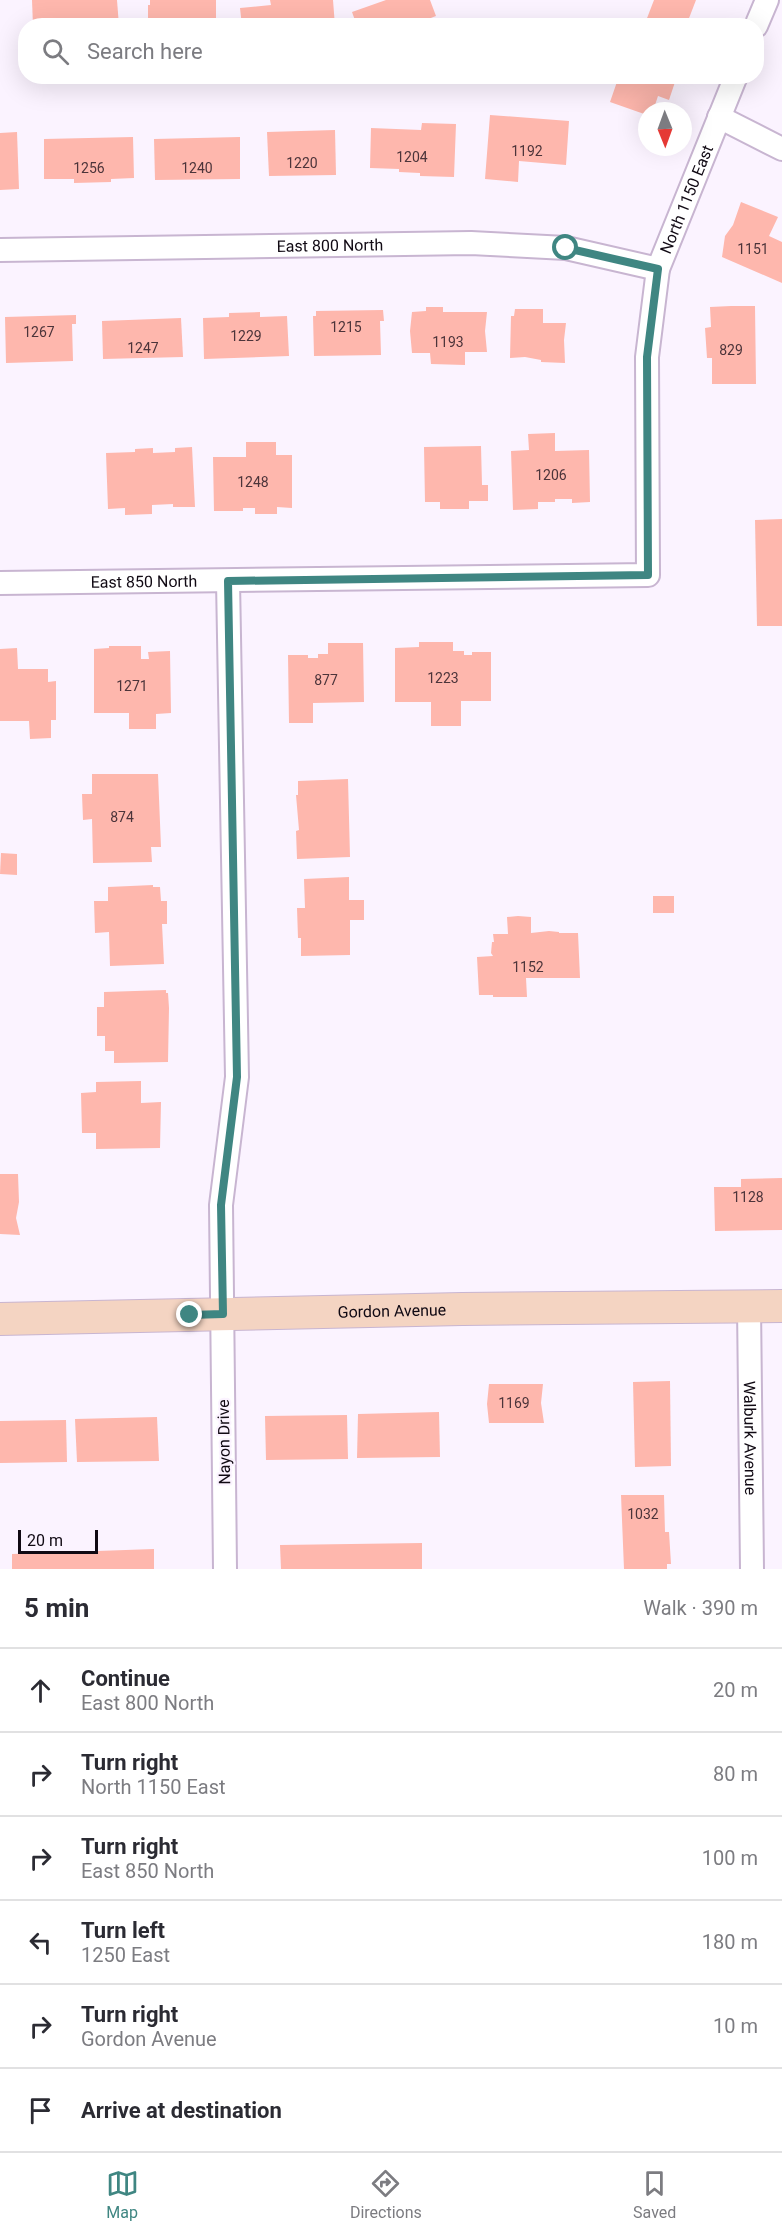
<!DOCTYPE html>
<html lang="en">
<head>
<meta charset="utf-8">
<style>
	:root { --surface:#fff; --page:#f2f2f3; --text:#2b2b33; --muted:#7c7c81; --line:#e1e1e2; --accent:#3f8682 }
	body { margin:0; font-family:Roboto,sans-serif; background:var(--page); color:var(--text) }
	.compass { position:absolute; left:638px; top:102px; width:54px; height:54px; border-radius:50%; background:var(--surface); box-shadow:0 6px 24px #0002; rotate:179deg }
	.scale { position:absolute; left:18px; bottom:15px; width:80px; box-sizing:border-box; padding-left:6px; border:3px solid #100913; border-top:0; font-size:16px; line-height:21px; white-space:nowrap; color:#100913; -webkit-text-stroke:4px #fbf3ff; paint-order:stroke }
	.stop { position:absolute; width:18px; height:18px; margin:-14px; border:4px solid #3f8682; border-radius:50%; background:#fff }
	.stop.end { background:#3f8682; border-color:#fff; box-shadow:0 2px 6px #0008 }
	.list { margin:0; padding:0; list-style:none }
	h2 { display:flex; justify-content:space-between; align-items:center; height:78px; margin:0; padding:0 24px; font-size:26px }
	h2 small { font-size:20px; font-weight:400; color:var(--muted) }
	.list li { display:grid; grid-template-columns:39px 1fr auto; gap:18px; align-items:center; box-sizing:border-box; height:84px; padding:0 24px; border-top:2px solid var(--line) }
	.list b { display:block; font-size:22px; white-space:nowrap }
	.list p { margin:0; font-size:20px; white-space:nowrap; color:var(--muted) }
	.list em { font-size:20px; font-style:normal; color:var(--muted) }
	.icon { flex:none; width:33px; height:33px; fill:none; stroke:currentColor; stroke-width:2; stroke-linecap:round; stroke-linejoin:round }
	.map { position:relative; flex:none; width:782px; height:1569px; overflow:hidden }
	.search { position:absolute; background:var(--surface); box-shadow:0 6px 24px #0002; left:18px; right:18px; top:18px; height:66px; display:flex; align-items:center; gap:15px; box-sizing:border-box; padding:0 21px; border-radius:24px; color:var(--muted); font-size:22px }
	.sheet { height:582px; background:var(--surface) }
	nav { display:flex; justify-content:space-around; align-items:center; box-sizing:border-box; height:84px; border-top:2px solid var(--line); background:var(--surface); font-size:16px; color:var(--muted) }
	nav a { display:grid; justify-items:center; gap:3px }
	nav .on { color:var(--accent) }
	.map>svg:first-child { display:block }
	.building { fill:#feb7ad }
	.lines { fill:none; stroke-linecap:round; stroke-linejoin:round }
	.minor-casing { stroke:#c8b5d1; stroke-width:26 }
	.secondary-casing { stroke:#c8b5d1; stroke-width:34 }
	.minor { stroke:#fff; stroke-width:22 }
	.secondary { stroke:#f4d4c2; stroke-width:32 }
	.route { stroke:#3f8682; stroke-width:8 }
	.labels { text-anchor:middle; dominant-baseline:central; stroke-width:4.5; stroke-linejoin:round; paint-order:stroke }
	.number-label { font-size:14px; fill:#4c343a }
	.street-label { font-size:16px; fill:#100913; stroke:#fbf3ff }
</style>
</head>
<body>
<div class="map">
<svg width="782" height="1569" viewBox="0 0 782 1569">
	<rect width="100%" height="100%" fill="#fbf3ff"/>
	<g class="building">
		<polygon points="32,0 117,0 119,26 33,26"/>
		<polygon points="150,0 216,0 216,26 148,26 148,5 150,5"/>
		<polygon points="270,0 333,0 335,26 242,26 240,8 271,5"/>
		<polygon points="386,0 430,0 436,16 410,26 357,26 352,12"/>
		<polygon points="654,0 696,0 686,26 644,26"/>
		<polygon points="619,76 677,76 669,100 658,96 653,111 647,111 647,115 610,102"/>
		<polygon points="490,115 569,121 566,165 519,161 518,182 485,179"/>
		<polygon points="422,123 456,124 454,177 420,176 420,173 399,172 399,169 370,168 371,128 421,130"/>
		<polygon points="335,130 336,175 269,176 267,132"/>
		<polygon points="17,132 19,189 0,190 0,133"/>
		<polygon points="133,137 134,178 111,179 111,182 74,183 74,179 44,179 44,139"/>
		<polygon points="240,137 240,179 155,180 154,139"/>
		<polygon points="741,202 778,217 769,236 782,242 782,283 722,257 725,236 733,225"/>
		<polygon points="731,306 755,306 756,384 712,384 712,358 707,358 705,328 711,327 710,307"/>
		<polygon points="426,307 443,307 443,312 487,312 485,331 487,352 465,352 465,365 431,364 430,353 412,353 410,331 412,312 426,311"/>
		<polygon points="515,309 543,309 543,323 566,323 564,340 565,363 541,362 541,360 525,357 510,358 511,316 514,316"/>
		<polygon points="383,310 384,321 380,321 381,355 314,356 313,316 316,316 316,311"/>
		<polygon points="260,312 260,317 287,316 289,356 204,359 203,318 229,317 229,313"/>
		<polygon points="76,315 76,324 72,324 73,361 6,363 5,317"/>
		<polygon points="181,318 183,357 103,359 102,321"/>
		<polygon points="555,433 555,451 589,450 590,502 572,503 572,499 555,499 555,502 538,502 538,509 513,510 511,451 529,450 528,434"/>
		<polygon points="246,442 276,442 276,455 292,455 292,508 277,507 277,514 255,514 255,508 243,508 243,511 214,511 213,457 246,457"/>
		<polygon points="481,446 482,485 488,485 488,501 469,501 469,509 440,509 440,502 425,502 424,447"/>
		<polygon points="192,447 195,507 173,507 173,504 152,505 152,514 125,515 125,508 108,509 106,453 135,452 135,449 153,448 153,453 175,452 175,448"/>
		<polygon points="782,519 782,626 757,626 755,520"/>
		<polygon points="419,642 453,642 453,651 464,651 464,655 472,655 472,652 491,652 491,701 461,701 461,726 431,726 431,702 395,702 395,648 419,647"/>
		<polygon points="328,643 363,643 364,702 313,703 313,723 289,723 288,655 308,655 308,658 318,658 318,654 328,654"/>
		<polygon points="109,646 141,646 141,659 149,659 148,652 170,651 171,713 156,714 156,729 129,729 129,713 94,713 94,649 109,648"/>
		<polygon points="17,648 18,669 48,669 48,682 56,681 56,720 51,720 51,738 30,739 29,721 0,721 0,649"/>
		<polygon points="92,774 158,774 161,847 151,847 152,862 93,863 92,819 83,820 82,794 92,794"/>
		<polygon points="348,779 350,857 297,859 296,831 299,830 296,795 298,795 298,781"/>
		<polygon points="1,853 17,854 17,875 0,874"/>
		<polygon points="349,877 349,900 364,900 364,920 350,920 350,955 301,956 301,938 298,938 297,908 305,908 304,879"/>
		<polygon points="153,885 153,887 160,887 161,901 167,901 167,924 162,924 164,964 110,966 109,932 95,933 94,901 108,901 108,887"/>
		<rect x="653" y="896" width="21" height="17"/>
		<polygon points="518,916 531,917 531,933 549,931 559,932 559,933 578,933 580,978 526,978 527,997 493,997 493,995 479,995 477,957 493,956 491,953 492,942 494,942 493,934 508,934 507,917"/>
		<polygon points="166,990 166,993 168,993 169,1008 168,1062 114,1063 114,1051 105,1051 105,1036 97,1036 97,1007 104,1007 104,992"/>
		<polygon points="141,1081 141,1103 161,1102 160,1148 96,1149 96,1133 82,1133 81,1093 96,1092 96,1082"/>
		<polygon points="0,1174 18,1174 19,1202 16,1218 20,1235 0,1234"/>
		<polygon points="782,1178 782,1230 715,1231 714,1187 741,1187 741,1179"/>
		<polygon points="670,1381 671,1466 635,1467 633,1382"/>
		<polygon points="489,1384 543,1384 541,1403 544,1423 489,1423 487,1404"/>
		<polygon points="439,1412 440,1457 357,1458 358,1414"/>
		<polygon points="347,1415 348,1459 266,1460 265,1416"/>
		<polygon points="157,1417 159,1461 77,1462 75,1419"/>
		<polygon points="66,1420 67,1462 0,1463 0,1421"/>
		<polygon points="621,1495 664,1495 665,1532 669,1532 671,1564 667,1564 667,1569 624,1569"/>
		<polygon points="422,1543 422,1569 281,1569 280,1545"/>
		<polygon points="154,1549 154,1569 12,1569 12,1554"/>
	</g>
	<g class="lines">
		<defs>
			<g id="minor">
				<polyline points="756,26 767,0"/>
				<polyline points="719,117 782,149"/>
				<path id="s1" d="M0 250 471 243 566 248 658 269"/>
				<path id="s2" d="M0 583 648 575 647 357 658 269 736 76"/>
				<path id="s3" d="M749 1306 752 1569"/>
				<polyline points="225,1569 221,1205 237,1077 228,581"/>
			</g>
			<g id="secondary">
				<path id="s4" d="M0 1319 462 1309 782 1306"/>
			</g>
		</defs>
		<use href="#minor" class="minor-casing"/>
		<use href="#secondary" class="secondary-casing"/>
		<use href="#minor" class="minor"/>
		<use href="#secondary" class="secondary"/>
	</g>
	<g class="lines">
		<polyline class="route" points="190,1315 223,1314 221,1205 237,1077 228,581 648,575 647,357 658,269 566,248"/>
	</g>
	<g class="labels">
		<g class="number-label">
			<text x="527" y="151">1192</text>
			<text x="412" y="157">1204</text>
			<text x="302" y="163">1220</text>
			<text x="89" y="168">1256</text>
			<text x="197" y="168">1240</text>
			<text x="753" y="249">1151</text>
			<text x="346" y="327">1215</text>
			<text x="39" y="332">1267</text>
			<text x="246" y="336">1229</text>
			<text x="448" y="342">1193</text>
			<text x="143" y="348">1247</text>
			<text x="731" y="350">829</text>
			<text x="551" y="475">1206</text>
			<text x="253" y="482">1248</text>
			<text x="443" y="678">1223</text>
			<text x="326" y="680">877</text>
			<text x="132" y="686">1271</text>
			<text x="122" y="817">874</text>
			<text x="528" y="967">1152</text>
			<text x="748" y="1197">1128</text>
			<text x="514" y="1403">1169</text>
			<text x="643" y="1514">1032</text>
		</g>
		<g class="street-label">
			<text stroke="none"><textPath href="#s2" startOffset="1030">North 1150 East</textPath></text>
			<text stroke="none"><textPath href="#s1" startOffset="330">East 800 North</textPath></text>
			<text stroke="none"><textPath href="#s2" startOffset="144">East 850 North</textPath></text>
			<text stroke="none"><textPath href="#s4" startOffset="392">Gordon Avenue</textPath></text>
			<text stroke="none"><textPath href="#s3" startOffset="132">Walburk Avenue</textPath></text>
			<text transform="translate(224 1442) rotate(-91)">Nayon Drive</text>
		</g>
	</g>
</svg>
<svg class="compass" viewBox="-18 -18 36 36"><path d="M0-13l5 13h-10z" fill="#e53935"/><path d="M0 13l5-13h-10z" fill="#7c7c81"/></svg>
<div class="scale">20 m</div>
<div class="stop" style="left:566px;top:248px"></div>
<div class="stop end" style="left:190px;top:1315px"></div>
<div class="search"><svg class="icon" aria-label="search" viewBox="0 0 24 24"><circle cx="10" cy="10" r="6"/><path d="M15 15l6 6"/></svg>Search here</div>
</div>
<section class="sheet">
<h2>5 min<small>Walk · 390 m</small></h2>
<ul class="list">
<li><svg class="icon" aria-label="ahead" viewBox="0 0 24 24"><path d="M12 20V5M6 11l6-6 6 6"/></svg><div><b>Continue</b><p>East 800 North</p></div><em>20 m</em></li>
<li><svg class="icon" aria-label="right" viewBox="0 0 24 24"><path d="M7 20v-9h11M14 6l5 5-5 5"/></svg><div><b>Turn right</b><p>North 1150 East</p></div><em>80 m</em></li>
<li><svg class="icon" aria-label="right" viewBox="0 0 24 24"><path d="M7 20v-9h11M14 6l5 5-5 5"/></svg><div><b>Turn right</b><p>East 850 North</p></div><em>100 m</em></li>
<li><svg class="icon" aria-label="left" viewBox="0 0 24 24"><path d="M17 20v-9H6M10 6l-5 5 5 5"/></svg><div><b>Turn left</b><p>1250 East</p></div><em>180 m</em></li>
<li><svg class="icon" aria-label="right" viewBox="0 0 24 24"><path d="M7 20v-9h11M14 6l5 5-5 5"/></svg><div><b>Turn right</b><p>Gordon Avenue</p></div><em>10 m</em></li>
<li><svg class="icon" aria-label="arrive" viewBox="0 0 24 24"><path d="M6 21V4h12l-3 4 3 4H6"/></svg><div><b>Arrive at destination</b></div></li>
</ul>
</section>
<nav>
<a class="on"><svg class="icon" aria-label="map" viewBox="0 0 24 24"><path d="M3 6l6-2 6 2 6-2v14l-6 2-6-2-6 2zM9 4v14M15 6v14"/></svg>Map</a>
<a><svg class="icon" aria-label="directions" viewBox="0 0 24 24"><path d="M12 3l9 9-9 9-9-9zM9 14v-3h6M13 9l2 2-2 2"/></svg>Directions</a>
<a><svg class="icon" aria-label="saved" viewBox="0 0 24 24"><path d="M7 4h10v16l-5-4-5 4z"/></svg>Saved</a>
</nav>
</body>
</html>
